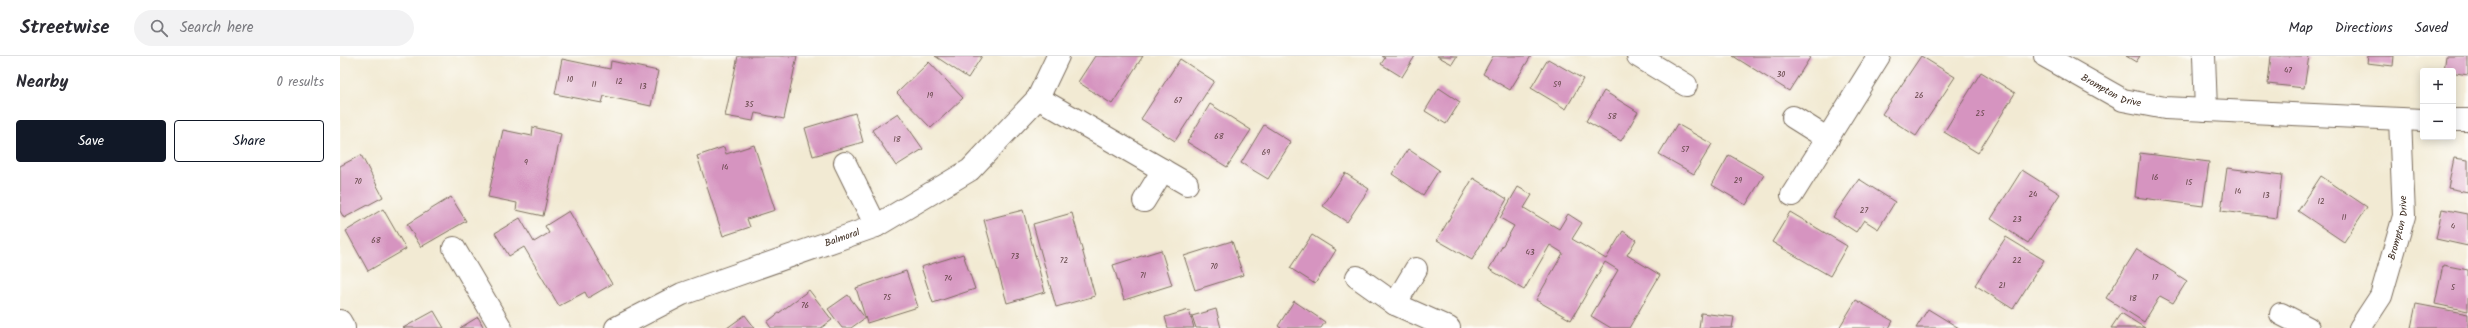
<!DOCTYPE html>
<html lang="en">
<head>
<meta charset="utf-8">
<style>
	:root { --surface:#fff; --page:#f2f2f3; --text:#2b2b33; --muted:#7c7c81; --line:#e1e1e2; --accent:#111827 }
	body { margin:0; font-family:Kalam,sans-serif; background:var(--page); color:var(--text) }
	.controls { position:absolute; right:12px; top:12px; display:grid; overflow:hidden; border-radius:4px; box-shadow:0 2px 10px #0003 }
	.controls button { width:36px; height:36px; display:grid; place-items:center; padding:0; border:0; border-bottom:1px solid var(--line); background:var(--surface); color:var(--text); font:20px sans-serif }
	.list { margin:0; padding:0; list-style:none }
	h2 { display:flex; justify-content:space-between; align-items:center; height:52px; margin:0; padding:0 16px; font-size:17px }
	h2 small { font-size:13px; font-weight:400; color:var(--muted) }
	.actions { display:flex; gap:8px; padding:12px 16px }
	.actions a { flex:1; padding:9px 0; border:1px solid var(--accent); border-radius:4px; text-align:center; font-size:14px; color:var(--accent) }
	.actions .main { background:var(--accent); color:#fff }
	.icon { flex:none; width:22px; height:22px; fill:none; stroke:currentColor; stroke-width:2; stroke-linecap:round; stroke-linejoin:round }
	.map { position:relative; flex:none; width:2128px; height:272px; overflow:hidden }
	header { display:flex; align-items:center; gap:24px; box-sizing:border-box; height:56px; padding:0 20px; background:var(--surface); border-bottom:1px solid var(--line) }
	header strong { font-size:19px }
	nav { display:flex; gap:22px; margin-inline-start:auto; font-size:14px }
	.search { width:280px; height:36px; background:var(--page); display:flex; align-items:center; gap:10px; box-sizing:border-box; padding:0 14px; border-radius:22px; color:var(--muted); font-size:15px }
	main { display:flex }
	aside { flex:1; background:var(--surface) }
	.map>svg:first-child { display:block }
	.building { fill:#d694c0 }
	.lines { fill:none; stroke-linecap:round; stroke-linejoin:round }
	.minor-casing { stroke:#7b6d5d; stroke-width:24 }
	.minor { stroke:#fff; stroke-width:22 }
	.labels { text-anchor:middle; dominant-baseline:central; stroke-width:3; stroke-linejoin:round; paint-order:stroke }
	.number-label { font-size:8px; fill:#624446 }
	.street-label { font-size:10px; fill:#3b2a1e; stroke:#fdfcf7 }
</style>
</head>
<body>
<header>
<strong>Streetwise</strong>
<div class="search"><svg class="icon" aria-label="search" viewBox="0 0 24 24"><circle cx="10" cy="10" r="6"/><path d="M15 15l6 6"/></svg>Search here</div>
<nav><a>Map</a><a>Directions</a><a>Saved</a></nav>
</header>
<main>
<aside>
<h2>Nearby<small>0 results</small></h2>
<ul class="list">
</ul>
<div class="actions"><a class="main">Save</a><a>Share</a></div>
</aside>
<div class="map">
<svg width="2128" height="272" viewBox="0 0 2128 272">
	<rect width="100%" height="100%" fill="#fdfcf7"/>
	<filter id="ink" filterUnits="userSpaceOnUse"><feTurbulence type="fractalNoise" baseFrequency=".025" numOctaves="2"/><feDisplacementMap in="SourceGraphic" scale="8" xChannelSelector="R" yChannelSelector="G"/><feConvolveMatrix kernelMatrix="1 2 1 2 8 2 1 2 1" color-interpolation-filters="sRGB"/></filter>
	<filter id="wash" filterUnits="userSpaceOnUse"><feTurbulence type="fractalNoise" baseFrequency=".012" numOctaves="4" result="noise"/><feDisplacementMap in="SourceGraphic" scale="16" xChannelSelector="R" yChannelSelector="G"/><feGaussianBlur stdDeviation="0.9" result="paint"/><feColorMatrix in="noise" values="0 0 0 0 0 0 0 0 0 0 0 0 0 0 0 0 0 1.4 0 .05"/><feComposite in="paint" operator="in"/></filter>
	<g filter="url(#wash)">
		<rect width="100%" height="100%" fill="#f2ead3"/>
		<g id="blocks">
			<g class="building">
				<polygon points="398,0 457,0 444,63 415,57 413,65 385,60"/>
				<polygon points="595,0 642,0 628,22"/>
				<polygon points="755,0 803,0 772,48 738,26"/>
				<polygon points="1042,0 1075,0 1062,21 1041,8 1045,2"/>
				<polygon points="1097,0 1117,0 1112,8"/>
				<polygon points="1153,0 1191,0 1170,34 1143,18"/>
				<polygon points="1393,0 1471,0 1449,35"/>
				<polygon points="1581,0 1615,21 1576,80 1542,58"/>
				<polygon points="1786,0 1800,0 1796,6"/>
				<polygon points="1931,0 1969,0 1964,32 1928,28"/>
				<polygon points="2028,0 2054,0 2053,10 2027,7"/>
				<polygon points="2106,0 2128,0 2128,19 2104,15"/>
				<polygon points="222,3 270,13 271,5 318,15 311,50 264,40 262,47 215,38"/>
				<polygon points="840,3 874,25 835,85 801,63"/>
				<polygon points="1208,3 1243,23 1226,53 1191,32"/>
				<polygon points="589,6 623,42 591,72 557,37"/>
				<polygon points="1641,16 1675,37 1638,97 1604,76"/>
				<polygon points="1099,32 1120,46 1106,68 1085,55"/>
				<polygon points="1264,35 1298,56 1281,85 1246,65"/>
				<polygon points="870,48 911,74 887,111 847,86"/>
				<polygon points="515,57 523,86 473,100 465,72"/>
				<polygon points="558,57 583,93 556,110 532,74"/>
				<polygon points="1337,68 1372,88 1354,118 1319,98"/>
				<polygon points="924,69 951,86 928,123 901,107"/>
				<polygon points="193,71 221,78 203,160 176,154 177,147 148,141 163,74 192,80"/>
				<polygon points="414,89 435,154 407,163 410,171 383,180 357,100 384,91 386,98"/>
				<polygon points="1068,93 1099,114 1083,139 1052,118"/>
				<polygon points="1800,97 1869,106 1863,150 1795,141"/>
				<polygon points="21,99 43,141 4,162 0,155 0,110"/>
				<polygon points="1389,99 1424,119 1406,149 1372,129"/>
				<polygon points="2114,102 2128,104 2128,136 2108,132"/>
				<polygon points="1887,112 1942,119 1937,162 1881,155"/>
				<polygon points="1682,114 1720,138 1688,187 1651,163"/>
				<polygon points="1005,117 1029,133 1007,166 983,150"/>
				<polygon points="1981,120 2027,151 2004,186 1958,155"/>
				<polygon points="1133,122 1167,143 1132,204 1097,184"/>
				<polygon points="1519,123 1555,146 1538,173 1524,164 1516,176 1493,161"/>
				<polygon points="1178,131 1192,139 1184,152 1219,173 1228,158 1242,167 1232,183 1266,203 1283,175 1296,184 1287,199 1320,219 1289,272 1271,272 1251,260 1278,214 1265,206 1231,264 1196,244 1223,197 1210,189 1184,234 1149,213 1174,170 1160,162"/>
				<polygon points="111,141 126,165 81,191 67,168"/>
				<polygon points="43,153 66,193 28,215 6,175"/>
				<polygon points="2102,153 2128,158 2128,190 2096,183"/>
				<polygon points="683,154 705,236 667,247 644,164"/>
				<polygon points="229,155 272,228 248,242 245,236 219,250 184,191 169,200 155,177 180,162 194,186 209,177 205,170"/>
				<polygon points="1450,156 1507,190 1490,220 1432,186"/>
				<polygon points="732,157 755,240 716,251 693,168"/>
				<polygon points="972,179 996,194 975,228 950,212"/>
				<polygon points="1666,181 1704,204 1673,253 1635,229"/>
				<polygon points="892,185 903,219 855,234 844,200"/>
				<polygon points="1797,193 1847,225 1833,247 1820,240 1804,266 1766,242"/>
				<polygon points="821,194 832,229 784,244 773,209"/>
				<polygon points="623,198 635,233 593,247 581,211"/>
				<polygon points="2103,209 2128,214 2128,255 2095,248"/>
				<polygon points="566,215 578,251 527,267 516,232"/>
				<polygon points="469,234 492,264 481,272 431,272 427,266"/>
				<polygon points="508,239 525,262 511,272 502,272 488,253"/>
				<polygon points="1516,244 1553,265 1549,272 1499,272"/>
				<polygon points="954,245 985,266 981,272 941,272 938,270"/>
				<polygon points="2076,248 2128,258 2128,272 2071,272"/>
				<polygon points="876,253 881,272 856,272 852,260"/>
				<polygon points="1588,253 1619,272 1576,272"/>
				<polygon points="849,254 854,272 828,272 825,261"/>
				<polygon points="94,255 104,272 63,272"/>
				<polygon points="1361,257 1394,261 1392,272 1359,272"/>
				<polygon points="1781,257 1805,272 1771,272"/>
				<polygon points="405,259 415,272 387,272"/>
				<polygon points="138,261 144,272 120,272"/>
			</g>
		</g>
	</g>
	<g filter="url(#ink)">
		<use href="#blocks" fill-opacity="0" stroke="#7b6d5d" stroke-width="1"/>
		<g class="lines">
			<defs>
				<g id="minor">
					<polyline points="1298,0 1346,29"/>
					<path id="s1" d="M1705 0 1783 44 1825 52 2083 64"/>
					<polyline points="1864,0 1866,54"/>
					<polyline points="698,42 847,128"/>
					<polyline points="1453,61 1488,83"/>
					<polyline points="2113,64 2128,64"/>
					<polyline points="505,107 536,170"/>
					<polyline points="1452,139 1539,0"/>
					<polyline points="804,145 823,114"/>
					<polyline points="114,192 161,272"/>
					<polyline points="1017,221 1055,248 1109,272"/>
					<polyline points="1055,248 1076,213"/>
					<polyline points="1941,258 1968,272"/>
					<polyline points="0,265 4,272"/>
					<path id="s2" d="M276 272 342 238 536 170 630 114 698 42 718 0"/>
					<path id="s3" d="M2020 272 2041 240 2064 160 2060 63"/>
				</g>
			</defs>
			<use href="#minor" class="minor-casing"/>
			<use href="#minor" class="minor"/>
		</g>
	</g>
	<g class="labels">
		<g class="number-label">
			<text x="1948" y="14">47</text>
			<text x="1441" y="18">30</text>
			<text x="230" y="23">10</text>
			<text x="279" y="25">12</text>
			<text x="254" y="28">11</text>
			<text x="1217" y="28">59</text>
			<text x="303" y="30">13</text>
			<text x="590" y="39">19</text>
			<text x="1579" y="39">26</text>
			<text x="838" y="44">67</text>
			<text x="409" y="48">35</text>
			<text x="1640" y="57">25</text>
			<text x="1272" y="60">58</text>
			<text x="879" y="80">68</text>
			<text x="557" y="83">18</text>
			<text x="1345" y="93">57</text>
			<text x="926" y="96">69</text>
			<text x="186" y="106">9</text>
			<text x="385" y="111">14</text>
			<text x="1815" y="121">16</text>
			<text x="1398" y="124">29</text>
			<text x="18" y="125">70</text>
			<text x="1849" y="126">15</text>
			<text x="1898" y="135">14</text>
			<text x="1693" y="138">24</text>
			<text x="1926" y="139">13</text>
			<text x="1981" y="145">12</text>
			<text x="1524" y="154">27</text>
			<text x="2004" y="161">11</text>
			<text x="1677" y="163">23</text>
			<text x="2113" y="170">4</text>
			<text x="36" y="184">68</text>
			<text x="1190" y="196">43</text>
			<text x="675" y="200">73</text>
			<text x="724" y="204">72</text>
			<text x="1677" y="204">22</text>
			<text x="874" y="210">70</text>
			<text x="803" y="219">71</text>
			<text x="1815" y="221">17</text>
			<text x="608" y="222">74</text>
			<text x="1662" y="229">21</text>
			<text x="2113" y="231">5</text>
			<text x="547" y="241">75</text>
			<text x="1793" y="242">18</text>
			<text x="465" y="249">76</text>
		</g>
		<g class="street-label">
			<text stroke="none"><textPath href="#s1" startOffset="75">Brompton Drive</textPath></text>
			<text stroke="none"><textPath href="#s3" startOffset="109">Brompton Drive</textPath></text>
			<text stroke="none"><textPath href="#s2" startOffset="244">Balmoral</textPath></text>
		</g>
	</g>
</svg>
<div class="controls">
<button>+</button>
<button>−</button>
</div>
</div>
</main>
</body>
</html>
